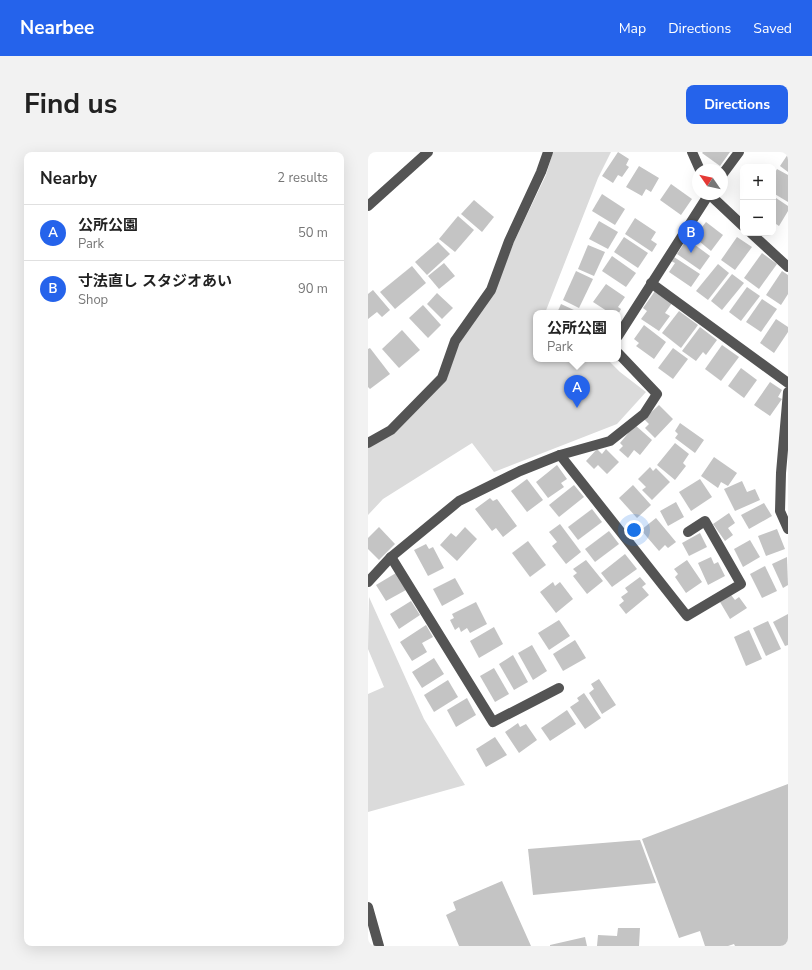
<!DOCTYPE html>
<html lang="en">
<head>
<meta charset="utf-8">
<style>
	:root { --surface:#fff; --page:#f2f2f2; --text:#222; --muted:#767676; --line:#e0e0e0; --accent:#2563eb }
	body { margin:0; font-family:"Nunito Sans","Noto Sans JP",sans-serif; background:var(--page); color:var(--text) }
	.controls { position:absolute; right:12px; top:12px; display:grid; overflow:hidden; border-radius:8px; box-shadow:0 4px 16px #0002 }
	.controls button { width:36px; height:36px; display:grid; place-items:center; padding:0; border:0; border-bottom:1px solid var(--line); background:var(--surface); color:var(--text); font:20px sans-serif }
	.compass { position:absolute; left:324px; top:12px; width:36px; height:36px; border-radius:50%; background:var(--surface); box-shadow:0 4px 16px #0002; rotate:304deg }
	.you { position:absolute; left:266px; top:378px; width:14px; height:14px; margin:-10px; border:3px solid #fff; border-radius:50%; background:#1a73e8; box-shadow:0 0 0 6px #1a73e833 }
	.badge { display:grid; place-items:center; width:26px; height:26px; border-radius:50%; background:var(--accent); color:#fff; font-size:13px; font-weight:700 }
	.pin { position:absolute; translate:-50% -33px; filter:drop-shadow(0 1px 2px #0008) }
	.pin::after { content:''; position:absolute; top:21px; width:14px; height:12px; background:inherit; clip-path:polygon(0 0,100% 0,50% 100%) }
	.popup { position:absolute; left:165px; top:158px; width:88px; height:52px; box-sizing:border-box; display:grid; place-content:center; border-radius:8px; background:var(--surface); filter:drop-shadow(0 1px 3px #0005); font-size:13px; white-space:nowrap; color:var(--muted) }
	.popup b { font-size:15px; color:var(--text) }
	.popup::after { content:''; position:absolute; left:50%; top:100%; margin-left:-8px; border:8px solid transparent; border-top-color:var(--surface) }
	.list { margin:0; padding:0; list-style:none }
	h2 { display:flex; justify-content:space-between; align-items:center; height:52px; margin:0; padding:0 16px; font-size:17px }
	h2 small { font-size:13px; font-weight:400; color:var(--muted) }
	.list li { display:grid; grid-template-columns:26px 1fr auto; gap:12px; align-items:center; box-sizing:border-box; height:56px; padding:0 16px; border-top:1px solid var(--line) }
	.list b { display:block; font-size:15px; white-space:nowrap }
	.list p { margin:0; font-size:13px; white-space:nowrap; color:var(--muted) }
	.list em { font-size:13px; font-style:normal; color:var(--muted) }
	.map { position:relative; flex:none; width:420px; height:794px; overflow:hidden; border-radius:8px }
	header { display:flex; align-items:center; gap:24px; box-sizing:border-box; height:56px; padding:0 20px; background:var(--accent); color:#fff }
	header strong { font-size:19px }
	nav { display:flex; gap:22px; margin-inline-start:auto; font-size:14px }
	.intro { display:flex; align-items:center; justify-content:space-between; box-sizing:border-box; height:96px; padding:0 24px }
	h1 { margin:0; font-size:28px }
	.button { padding:10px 18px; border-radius:8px; background:var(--accent); color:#fff; font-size:14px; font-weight:700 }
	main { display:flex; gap:24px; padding:0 24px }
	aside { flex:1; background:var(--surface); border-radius:8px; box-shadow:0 4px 16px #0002 }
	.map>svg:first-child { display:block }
	.green { fill:#dbdbdb }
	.building { fill:#c4c4c4 }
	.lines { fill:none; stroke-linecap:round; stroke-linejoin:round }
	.minor { stroke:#545454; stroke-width:10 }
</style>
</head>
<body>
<header>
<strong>Nearbee</strong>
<nav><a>Map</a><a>Directions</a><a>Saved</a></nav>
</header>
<div class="intro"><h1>Find us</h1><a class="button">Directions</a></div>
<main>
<aside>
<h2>Nearby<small>2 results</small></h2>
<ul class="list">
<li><span class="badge">A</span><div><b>公所公園</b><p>Park</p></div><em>50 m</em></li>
<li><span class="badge">B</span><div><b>寸法直し スタジオあい</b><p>Shop</p></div><em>90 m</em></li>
</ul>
</aside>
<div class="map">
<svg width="420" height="794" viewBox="0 0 420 794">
	<rect width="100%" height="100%" fill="#fff"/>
	<g class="green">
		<polygon points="185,0 243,0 230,26 177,161 168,161 168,183 166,187 168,188 168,207 217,207 224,209 225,207 239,207 252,220 278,240 249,272 126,320 104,291 15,347 0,363 0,296 25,281 78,229 91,191 127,138 146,90 178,23"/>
		<polygon points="1,445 56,567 97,633 0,660 0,542 16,535 0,497"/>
	</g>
	<g class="building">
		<polygon points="250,0 261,7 258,13 261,15 254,25 250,23 245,31 234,24"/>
		<polygon points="335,0 362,0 352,14 334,1"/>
		<polygon points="420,2 420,20 412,14"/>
		<polygon points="271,14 291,26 283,40 278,37 274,44 258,35"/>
		<polygon points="409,17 420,23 420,50 405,41 405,24"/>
		<polygon points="303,32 324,47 313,63 292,48"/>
		<polygon points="234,42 257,57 247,73 224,59"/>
		<polygon points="405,44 420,54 420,59 411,74 405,70"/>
		<polygon points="106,48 126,65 114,80 93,62"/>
		<polygon points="90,64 106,78 87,100 71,87"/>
		<polygon points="267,66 288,80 283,88 289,92 284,100 257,82"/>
		<polygon points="231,69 250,80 240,97 221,87"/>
		<polygon points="338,70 355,83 343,99 326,85"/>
		<polygon points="256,85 280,101 270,116 246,100"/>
		<polygon points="369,85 384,95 367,118 353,108"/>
		<polygon points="319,87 342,104 332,118 309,102"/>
		<polygon points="70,90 82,102 59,123 47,110"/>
		<polygon points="220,93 237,100 226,124 210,117"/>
		<polygon points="394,101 409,112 391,137 376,126"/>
		<polygon points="244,104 268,121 258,135 234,119"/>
		<polygon points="306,105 332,122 323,135 301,120 307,111 303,109"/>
		<polygon points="76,111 87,124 71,137 60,124"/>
		<polygon points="350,112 361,121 340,148 328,139"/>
		<polygon points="44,114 58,131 27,157 12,140"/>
		<polygon points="208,119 225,127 211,156 195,148"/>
		<polygon points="414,119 420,123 420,142 413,153 398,143"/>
		<polygon points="364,122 376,131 354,158 343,149"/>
		<polygon points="238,132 257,145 250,155 253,157 251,161 242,161 225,150"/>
		<polygon points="379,135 392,144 373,169 361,160"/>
		<polygon points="5,138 22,158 14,165 9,160 0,167 0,142"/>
		<polygon points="287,139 304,151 297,161 302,164 291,179 273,167 279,159 275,156"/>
		<polygon points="69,141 85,156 74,167 59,152"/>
		<polygon points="394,147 409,157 393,180 378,170"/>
		<polygon points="193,152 208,159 207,161 189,161"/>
		<polygon points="55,153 73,173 60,186 41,166"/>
		<polygon points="311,159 330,173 313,196 294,181"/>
		<polygon points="408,167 420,175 420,180 406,201 392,191"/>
		<polygon points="276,173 298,190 286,207 268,194 271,191 266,187"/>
		<polygon points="332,175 349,188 338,203 335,200 328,209 314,199"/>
		<polygon points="34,178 52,198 31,216 14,197"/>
		<polygon points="354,193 371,205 353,229 337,217"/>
		<polygon points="2,196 22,222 2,237 0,235 0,197"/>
		<polygon points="305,196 320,207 305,227 290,216"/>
		<polygon points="373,216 389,228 376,246 360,234"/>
		<polygon points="402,230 414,238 410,245 414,247 402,264 386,253"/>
		<polygon points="291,253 305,267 287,286 277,276 281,272 276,267"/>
		<polygon points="312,271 336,288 327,301 307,286 310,282 307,279"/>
		<polygon points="267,273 284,288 272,303 266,298 260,306 251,298 255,294 252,291"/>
		<polygon points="307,291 321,302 315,311 318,314 307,328 289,313"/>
		<polygon points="229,297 234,302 238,297 251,310 239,322 230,313 226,317 218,309"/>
		<polygon points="346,305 369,321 360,334 353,330 350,336 333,324"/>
		<polygon points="189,313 199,327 193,331 196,335 180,346 168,330"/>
		<polygon points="282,315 285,319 288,316 302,330 284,348 274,338 278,335 270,327"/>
		<polygon points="159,327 175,348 159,360 143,339"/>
		<polygon points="332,327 344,345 323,359 311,340"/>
		<polygon points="374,329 379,340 387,337 392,348 367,359 356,337"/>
		<polygon points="206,333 216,345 191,365 181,353"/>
		<polygon points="265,333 283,353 269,366 251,346"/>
		<polygon points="122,346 125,349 129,347 149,374 135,385 128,376 124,379 107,357"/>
		<polygon points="308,350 316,365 300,374 292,359"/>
		<polygon points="396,351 404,364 381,377 373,363"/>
		<polygon points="224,357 234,370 210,388 200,375"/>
		<polygon points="361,361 367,371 360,376 365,383 357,389 345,372"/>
		<polygon points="288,366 308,390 300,396 297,393 291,399 273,378"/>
		<polygon points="192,372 213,400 198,412 184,394 189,390 181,380"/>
		<polygon points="11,375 27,392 11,408 0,397 0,386"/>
		<polygon points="97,375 109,387 89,409 72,393 83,381 88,385"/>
		<polygon points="409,377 417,397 398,404 390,384"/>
		<polygon points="241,379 251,392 227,410 217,397"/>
		<polygon points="332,381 339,395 321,404 314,391"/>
		<polygon points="382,388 392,405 375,415 366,397"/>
		<polygon points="160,389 178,413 162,425 144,401"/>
		<polygon points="58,392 61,397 65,395 76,416 60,424 46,398"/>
		<polygon points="257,402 269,417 244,435 233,421"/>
		<polygon points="343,405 346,412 350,410 357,424 340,433 330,411"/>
		<polygon points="419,405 420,433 415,436 404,412"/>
		<polygon points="218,408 235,429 219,442 205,424 209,421 205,417"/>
		<polygon points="319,408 334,430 318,441 307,425 310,422 306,417"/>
		<polygon points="397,414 409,439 394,446 382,422"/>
		<polygon points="28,421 38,438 18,449 8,433"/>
		<polygon points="272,425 278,432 274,435 281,443 258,462 251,453 256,449 253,445 260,440 257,436"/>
		<polygon points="87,426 96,442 74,454 65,437"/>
		<polygon points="185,430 187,434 192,430 205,447 188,461 172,440"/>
		<polygon points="363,443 367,448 371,445 379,456 362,467 352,450"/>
		<polygon points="43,449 52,463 31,477 22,462"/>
		<polygon points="108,450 119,472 102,481 99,476 93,480 91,475 87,478 82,468 86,466 84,462"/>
		<polygon points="420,462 420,493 417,494 405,470"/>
		<polygon points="191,468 202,484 181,498 170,481"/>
		<polygon points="400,469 413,497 398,504 385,476"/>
		<polygon points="58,473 65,485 54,491 59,500 44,509 32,490"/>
		<polygon points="126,475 135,492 111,506 102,489"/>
		<polygon points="381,478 394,507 378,514 366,485"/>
		<polygon points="207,488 218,506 195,519 185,502"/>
		<polygon points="164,493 179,519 165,528 150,501"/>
		<polygon points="145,503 160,530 146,538 131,512"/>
		<polygon points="66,506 76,522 54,536 44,520"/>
		<polygon points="126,516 141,542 127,550 112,524"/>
		<polygon points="231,527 248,553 234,562 221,541 226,537 223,532"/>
		<polygon points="80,528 90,545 66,560 56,543"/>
		<polygon points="216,541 233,566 217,577 202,555 211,549 209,546"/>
		<polygon points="99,546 108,563 88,575 79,558"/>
		<polygon points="199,558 208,572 182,589 173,576"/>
		<polygon points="150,571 152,575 158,572 169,588 151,601 137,580"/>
		<polygon points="127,585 139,603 118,615 108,597"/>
		<polygon points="420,632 420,794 367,794 366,792 360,794 337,794 332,779 311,786 274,687"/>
		<polygon points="272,688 288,731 165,743 160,697"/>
		<polygon points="134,729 163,794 91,794 78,763 88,758 85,750"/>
		<polygon points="250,776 272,776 271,794 229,794 230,783 249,784"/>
		<polygon points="217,785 219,794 182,794 182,793"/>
	</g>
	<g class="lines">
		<g class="minor">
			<polyline points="324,0 332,18"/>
			<polyline points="354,23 371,0"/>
			<polyline points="341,42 375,74"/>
			<polyline points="0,54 60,0"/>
			<polyline points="383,81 420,115"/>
			<polyline points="283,131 420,231"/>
			<polyline points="250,184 341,42"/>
			<polyline points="420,240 413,321 412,359 420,377"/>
			<polyline points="0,291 23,278 74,226 87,189 123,138 141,89 173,20 180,0"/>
			<polyline points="192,303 319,464 373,432 337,369 320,380"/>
			<polyline points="23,405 125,570 191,536"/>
			<polyline points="0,430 23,405 91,349 152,319 192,303 242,289 276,262 289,242 250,201"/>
			<polyline points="0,755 11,794"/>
		</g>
	</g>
</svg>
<div class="controls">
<button>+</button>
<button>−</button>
</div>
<svg class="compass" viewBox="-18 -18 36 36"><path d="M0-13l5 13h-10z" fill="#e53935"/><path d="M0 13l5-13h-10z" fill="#767676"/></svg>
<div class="you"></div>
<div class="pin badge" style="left:209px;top:256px">A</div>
<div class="popup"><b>公所公園</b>Park</div>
<div class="pin badge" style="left:323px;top:101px">B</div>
</div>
</main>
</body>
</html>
